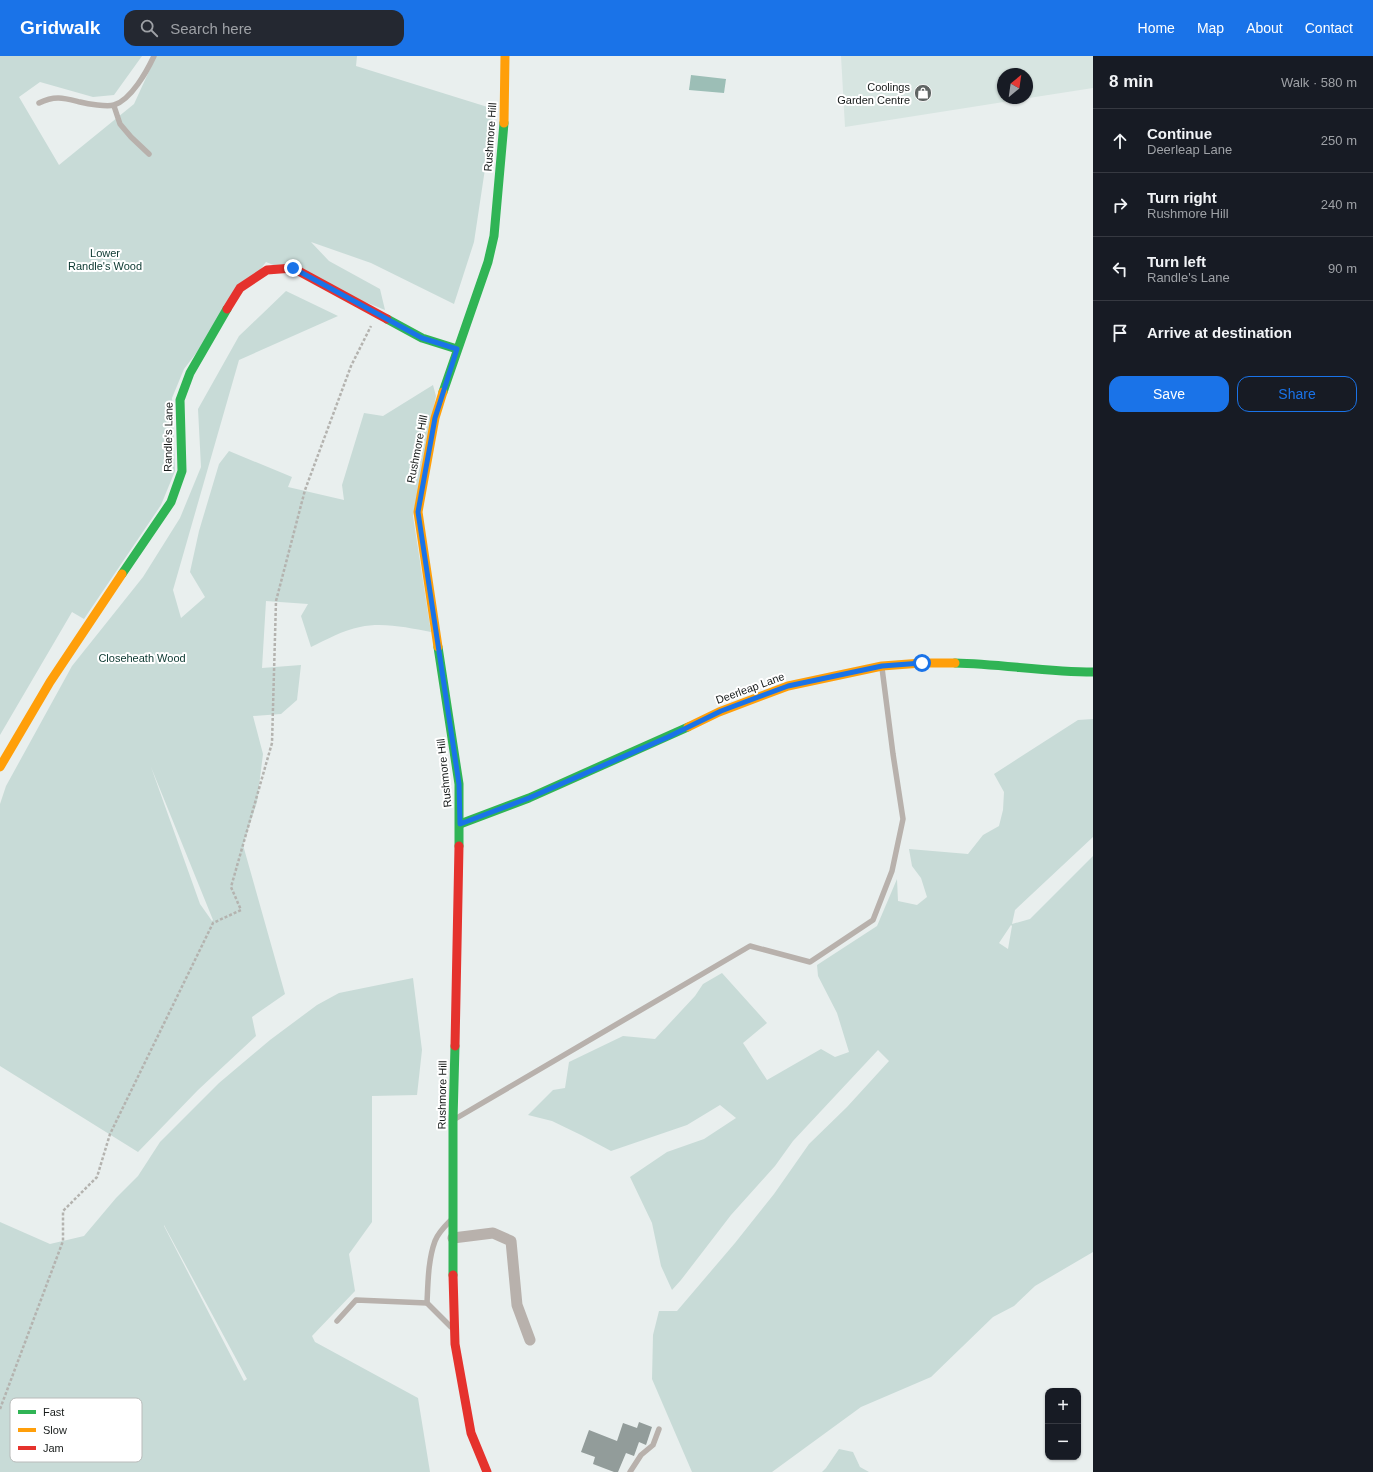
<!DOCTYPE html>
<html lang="en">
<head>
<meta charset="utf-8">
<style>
	:root { --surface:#171b24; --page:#242831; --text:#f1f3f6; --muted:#9ea1a6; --line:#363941; --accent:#1a73e8 }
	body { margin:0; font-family:Helvetica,sans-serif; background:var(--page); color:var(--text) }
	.controls { position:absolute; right:12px; bottom:12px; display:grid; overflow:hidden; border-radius:8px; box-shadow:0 1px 3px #0004 }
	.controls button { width:36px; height:36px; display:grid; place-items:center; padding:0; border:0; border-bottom:1px solid var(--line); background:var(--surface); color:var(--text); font:20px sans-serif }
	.compass { position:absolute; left:997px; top:12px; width:36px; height:36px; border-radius:50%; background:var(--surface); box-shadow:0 1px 3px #0004; rotate:29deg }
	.stop { position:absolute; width:12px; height:12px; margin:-9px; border:3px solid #1a73e8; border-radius:50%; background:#fff }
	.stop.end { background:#1a73e8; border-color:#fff; box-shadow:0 1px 4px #0008 }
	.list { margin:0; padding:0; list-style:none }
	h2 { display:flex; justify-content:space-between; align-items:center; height:52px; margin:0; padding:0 16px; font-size:17px }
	h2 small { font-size:13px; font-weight:400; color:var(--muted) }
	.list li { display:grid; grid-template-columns:26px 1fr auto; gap:12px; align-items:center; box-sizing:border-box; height:64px; padding:0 16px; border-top:1px solid var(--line) }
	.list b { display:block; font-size:15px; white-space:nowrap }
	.list p { margin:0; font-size:13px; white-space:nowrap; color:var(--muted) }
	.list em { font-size:13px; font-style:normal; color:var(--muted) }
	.actions { display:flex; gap:8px; padding:12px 16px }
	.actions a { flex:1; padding:9px 0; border:1px solid var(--accent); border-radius:12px; text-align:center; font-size:14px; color:var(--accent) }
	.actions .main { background:var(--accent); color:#fff }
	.icon { flex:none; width:22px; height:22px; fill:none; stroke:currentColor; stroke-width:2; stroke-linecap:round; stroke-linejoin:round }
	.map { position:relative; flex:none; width:1093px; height:1416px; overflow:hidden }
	header { display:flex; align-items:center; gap:24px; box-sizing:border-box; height:56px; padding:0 20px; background:var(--accent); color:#fff }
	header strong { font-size:19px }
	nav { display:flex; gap:22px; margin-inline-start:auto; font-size:14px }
	.search { width:280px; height:36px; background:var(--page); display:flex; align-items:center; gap:10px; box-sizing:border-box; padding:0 14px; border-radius:12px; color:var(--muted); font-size:15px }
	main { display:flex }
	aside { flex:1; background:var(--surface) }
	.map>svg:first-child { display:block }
	.built { fill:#d7e5e1; fill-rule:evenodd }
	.green { fill:#c8dbd7; fill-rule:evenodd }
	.water { fill:#9cbeb6 }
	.building { fill:#929c9a }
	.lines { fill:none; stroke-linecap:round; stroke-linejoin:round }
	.path { stroke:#b4b3af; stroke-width:2.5; stroke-dasharray:3 2; stroke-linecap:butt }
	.lane { stroke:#b8b1ac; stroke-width:5.5 }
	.street { stroke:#b8b1ac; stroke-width:11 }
	.fast { stroke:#30b455; stroke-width:9 }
	.slow { stroke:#ff9f0a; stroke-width:9 }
	.jam { stroke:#e5322d; stroke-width:9 }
	.route { stroke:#1a73e8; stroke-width:5 }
	.labels { text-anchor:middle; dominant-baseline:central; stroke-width:4; stroke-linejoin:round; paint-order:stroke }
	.poi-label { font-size:11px; fill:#171b1a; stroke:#fff; text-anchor:end }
	.street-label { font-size:11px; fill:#171b1a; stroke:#fff }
	.park-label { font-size:11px; fill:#0a372f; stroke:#fff }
	.key { fill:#fff; stroke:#b9bbba; stroke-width:1 }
	.key-label { font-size:11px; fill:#171b1a }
</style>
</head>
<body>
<header>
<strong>Gridwalk</strong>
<div class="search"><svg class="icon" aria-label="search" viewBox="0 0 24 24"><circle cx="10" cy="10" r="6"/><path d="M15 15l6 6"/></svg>Search here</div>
<nav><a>Home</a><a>Map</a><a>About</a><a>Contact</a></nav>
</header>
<main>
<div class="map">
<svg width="1093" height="1416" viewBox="0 0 1093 1416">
	<rect width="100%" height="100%" fill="#e9efee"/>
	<path class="built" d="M841 0H1093V32L845 71ZM1003 18H1027V42H1003Z"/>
	<g class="green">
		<polygon points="0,0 142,0 114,39 93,41 40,26 19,41 59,109 134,48 156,0 357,0 356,10 494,53 474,186 454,248 371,207 311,186 329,205 380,233 385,254 266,206 184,313 172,342 175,415 161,449 84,563 72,556 0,679"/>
		<path d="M286 235 338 260 239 304 173 534 181 562 205 541 190 516 199 475 219 408 229 395 292 421 288 431 344 444 342 429 364 357 383 360 433 329 436 340 413 460 431 576C408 572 384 566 360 571 343 574 326 584 311 591L301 560 308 548 266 545 262 612 301 609 297 644 281 658 253 660 263 698 257 746 243 789 285 938 252 961 256 980 198 1034 138 1096 0 1010V748L6 730 72 610 143 521 180 462 201 411 198 353 239 280ZM151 711 213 864 212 865 200 848Z"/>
		<path d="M1093 663V781L1015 854 1012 868 1030 863 1093 800V1196L1035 1230 1014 1250 993 1261 931 1321 861 1351 772 1416H692L652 1323 653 1279 659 1255H677L735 1187 774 1138 809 1088 847 1051 889 1005 878 994 793 1085 775 1110 731 1159 681 1224 672 1234 661 1210 652 1167 630 1121 667 1096 704 1083 736 1062 720 1049 687 1069 611 1095 581 1079 552 1065 528 1059 553 1034 565 1032 569 1006 623 980 655 983 695 940 703 928 722 917 767 967 743 987 767 1024 821 993 835 1001 849 996 837 957 818 920 817 909 877 870 897 823 898 845 917 849 927 841 921 822 912 810 909 793 968 798 983 779 999 770 1003 754 1004 736 994 718 1078 664ZM1011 869 1012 870 1008 893 999 887Z"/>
		<path d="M413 922 422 994 417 1039 372 1040V1166L349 1198 355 1235 312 1280 315 1286 418 1342 430 1416H0V1166L50 1188 84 1180 116 1142 138 1120 160 1086 219 1027 270 984 317 949 339 937ZM164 1169 247 1323 244 1325 164 1170Z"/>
		<polygon points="839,1393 853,1396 860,1411 869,1416 822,1416 826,1412"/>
	</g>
	<polygon class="water" points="691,19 726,23 724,37 689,34"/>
	<polygon class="building" points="639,1366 652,1371 646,1389 639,1386 634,1400 626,1397 618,1416 614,1416 593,1408 595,1401 581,1396 589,1374 617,1385 623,1367 637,1372"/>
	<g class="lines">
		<polyline class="path" points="0,1353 63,1185 63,1155 97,1121 110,1078 213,867 241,854 231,831 272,687 276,545 305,434 351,310 371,270"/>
		<g class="lane">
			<path d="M39 47C55 39 64 42 80 46 88 48 107 51 114 49 131 44 147 15 154 0"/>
			<polyline points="114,50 120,68 131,81 149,98"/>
			<polyline points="455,1063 750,890 810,906 873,864 892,815 903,763 893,698 882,612"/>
			<path d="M427 1247C428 1227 428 1204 435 1185 438 1177 444 1171 450 1165"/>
			<polyline points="337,1265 356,1244 427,1247 451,1271"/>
			<polyline points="630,1416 641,1399 653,1389 659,1373"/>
		</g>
		<polyline class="street" points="453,1182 493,1177 511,1185 517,1249 530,1284"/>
		<g class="fast">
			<polyline points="387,263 422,282 457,293"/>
			<polyline points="443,336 488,206 494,180 504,67"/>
			<polyline points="122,518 171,446 182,415 180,344 190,317 227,253"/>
			<polyline points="438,591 459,728 459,790"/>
			<path d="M955 607C1001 608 1047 616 1093 616"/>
			<polyline points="460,768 529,742 688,671"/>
			<polyline points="453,1219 453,1064 455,990"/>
		</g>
		<g class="slow">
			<polyline points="504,67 505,0"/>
			<polyline points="438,591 418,456 435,362 443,336"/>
			<polyline points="688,671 719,656 788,630 882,610 922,607 955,607"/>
			<polyline points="0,711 50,626 122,518"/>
		</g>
		<g class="jam">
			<polyline points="227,253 240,232 267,214 293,212 387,263"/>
			<polyline points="455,990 459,790"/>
			<polyline points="453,1219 455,1288 471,1377 487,1416"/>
		</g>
	</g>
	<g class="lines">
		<polyline class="route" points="293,212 422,282 457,293 435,362 418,456 459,728 460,768 529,742 668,681 721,655 788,630 882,610 922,607"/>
	</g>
	<defs>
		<symbol id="shop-disc" viewBox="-11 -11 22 22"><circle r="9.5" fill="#606564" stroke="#fff"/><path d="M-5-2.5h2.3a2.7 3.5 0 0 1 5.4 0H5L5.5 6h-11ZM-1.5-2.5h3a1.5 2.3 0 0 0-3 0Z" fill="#fff"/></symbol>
	</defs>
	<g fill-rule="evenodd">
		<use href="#shop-disc" x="913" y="27" width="20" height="20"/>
	</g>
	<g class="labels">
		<g class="poi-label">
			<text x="910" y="31">Coolings<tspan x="910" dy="13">Garden Centre</tspan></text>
		</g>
		<g class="street-label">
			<text transform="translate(490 81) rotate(-86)">Rushmore Hill</text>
			<text transform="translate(168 381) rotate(-89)">Randle's Lane</text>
			<text transform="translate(417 393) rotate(-79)">Rushmore Hill</text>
			<text transform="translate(750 632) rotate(-20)">Deerleap Lane</text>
			<text transform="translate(444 717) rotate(-96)">Rushmore Hill</text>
			<text transform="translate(442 1039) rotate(-89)">Rushmore Hill</text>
		</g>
		<g class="park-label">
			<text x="105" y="197">Lower<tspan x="105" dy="13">Randle's Wood</tspan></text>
			<text x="142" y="602">Closeheath Wood</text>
		</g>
	</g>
	<rect x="10" y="1342" width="132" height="64" rx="6" class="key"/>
	<rect x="18" y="1354" width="18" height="4" fill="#30b455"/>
	<rect x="18" y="1372" width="18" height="4" fill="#ff9f0a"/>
	<rect x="18" y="1390" width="18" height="4" fill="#e5322d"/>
	<g class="key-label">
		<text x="43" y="1360">Fast</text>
		<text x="43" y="1378">Slow</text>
		<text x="43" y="1396">Jam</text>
	</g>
</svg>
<div class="controls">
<button>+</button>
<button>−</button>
</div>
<svg class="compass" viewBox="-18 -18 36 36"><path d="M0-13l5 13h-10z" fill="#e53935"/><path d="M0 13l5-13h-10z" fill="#9ea1a6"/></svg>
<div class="stop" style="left:922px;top:607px"></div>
<div class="stop end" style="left:293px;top:212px"></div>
</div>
<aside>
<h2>8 min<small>Walk · 580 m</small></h2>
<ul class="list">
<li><svg class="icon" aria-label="ahead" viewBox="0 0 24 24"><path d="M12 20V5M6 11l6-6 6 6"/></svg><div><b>Continue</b><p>Deerleap Lane</p></div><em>250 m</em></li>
<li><svg class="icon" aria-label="right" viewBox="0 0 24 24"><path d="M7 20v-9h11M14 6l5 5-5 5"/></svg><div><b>Turn right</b><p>Rushmore Hill</p></div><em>240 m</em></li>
<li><svg class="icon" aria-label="left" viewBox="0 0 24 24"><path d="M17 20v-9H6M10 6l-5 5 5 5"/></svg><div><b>Turn left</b><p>Randle's Lane</p></div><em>90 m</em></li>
<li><svg class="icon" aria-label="arrive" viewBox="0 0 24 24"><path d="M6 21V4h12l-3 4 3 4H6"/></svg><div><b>Arrive at destination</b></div></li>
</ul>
<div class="actions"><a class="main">Save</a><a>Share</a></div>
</aside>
</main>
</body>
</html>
